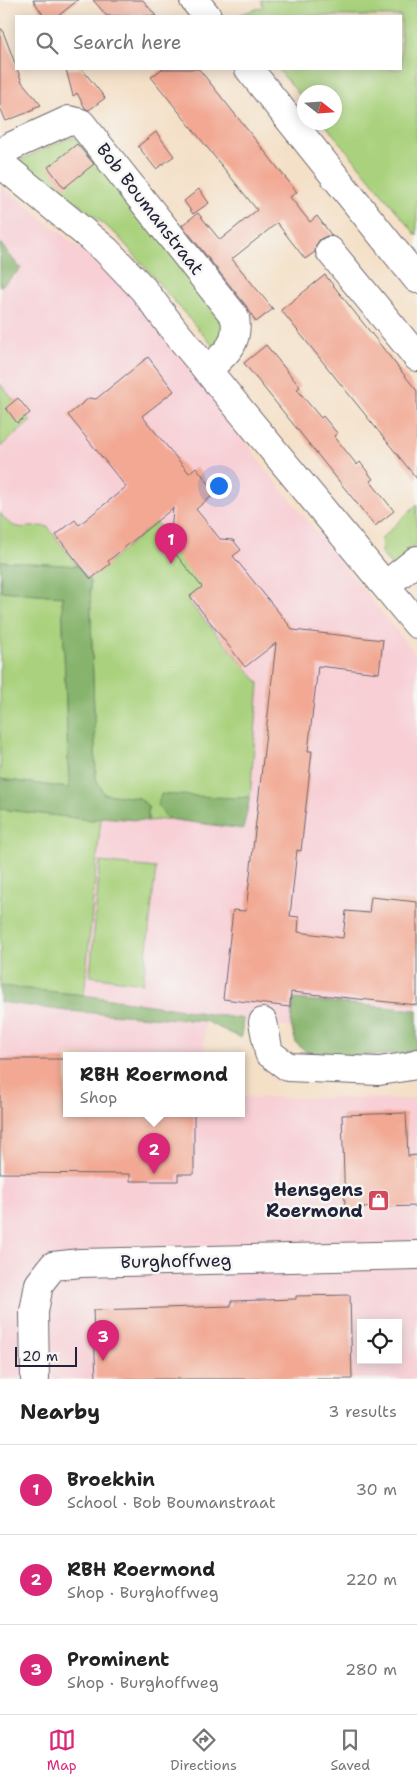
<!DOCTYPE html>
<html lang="en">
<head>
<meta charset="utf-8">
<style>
	:root { --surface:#fff; --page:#f2f2f2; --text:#222; --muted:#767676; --line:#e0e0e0; --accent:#db2777 }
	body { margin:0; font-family:"Shantell Sans",sans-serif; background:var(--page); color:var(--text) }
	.controls { position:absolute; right:15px; bottom:15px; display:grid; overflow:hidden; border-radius:0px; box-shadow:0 2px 12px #0003 }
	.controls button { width:45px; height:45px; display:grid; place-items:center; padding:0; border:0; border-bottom:1px solid var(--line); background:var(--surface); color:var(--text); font:25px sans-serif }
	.compass { position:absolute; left:297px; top:85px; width:45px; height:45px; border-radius:50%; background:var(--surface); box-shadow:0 2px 12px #0003; rotate:107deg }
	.scale { position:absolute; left:15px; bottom:12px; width:62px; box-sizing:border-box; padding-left:5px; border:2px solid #22223b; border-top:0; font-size:14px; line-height:18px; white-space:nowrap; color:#22223b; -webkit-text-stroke:4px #f6f6f2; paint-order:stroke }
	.you { position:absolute; left:218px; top:485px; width:18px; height:18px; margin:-12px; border:4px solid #fff; border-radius:50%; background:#1a73e8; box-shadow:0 0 0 8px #1a73e833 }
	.badge { display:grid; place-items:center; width:32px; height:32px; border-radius:50%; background:var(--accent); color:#fff; font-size:16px; font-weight:700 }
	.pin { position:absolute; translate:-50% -41px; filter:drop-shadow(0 1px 2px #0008) }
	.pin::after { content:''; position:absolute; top:26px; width:18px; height:15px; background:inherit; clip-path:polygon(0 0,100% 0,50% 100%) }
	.popup { position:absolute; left:63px; top:1052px; width:182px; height:65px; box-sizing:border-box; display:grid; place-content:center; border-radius:0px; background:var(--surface); filter:drop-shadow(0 1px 4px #0005); font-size:16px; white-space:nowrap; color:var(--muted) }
	.popup b { font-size:19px; color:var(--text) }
	.popup::after { content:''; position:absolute; left:50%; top:100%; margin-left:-10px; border:10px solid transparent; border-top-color:var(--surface) }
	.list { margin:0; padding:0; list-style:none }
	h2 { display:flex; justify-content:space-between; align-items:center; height:65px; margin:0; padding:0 20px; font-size:21px }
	h2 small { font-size:16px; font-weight:400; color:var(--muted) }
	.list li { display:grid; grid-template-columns:32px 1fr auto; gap:15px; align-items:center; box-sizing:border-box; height:90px; padding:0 20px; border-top:1px solid var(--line) }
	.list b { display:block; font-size:19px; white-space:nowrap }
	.list p { margin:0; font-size:16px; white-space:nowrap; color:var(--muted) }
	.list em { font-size:16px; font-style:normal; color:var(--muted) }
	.icon { flex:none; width:28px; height:28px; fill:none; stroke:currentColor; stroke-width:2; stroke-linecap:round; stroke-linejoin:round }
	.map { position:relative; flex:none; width:417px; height:1379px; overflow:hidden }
	.search { position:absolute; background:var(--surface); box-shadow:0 2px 12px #0003; left:15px; right:15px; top:15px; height:55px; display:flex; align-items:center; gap:12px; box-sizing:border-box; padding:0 18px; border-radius:0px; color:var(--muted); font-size:19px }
	.sheet { height:335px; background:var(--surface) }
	nav { display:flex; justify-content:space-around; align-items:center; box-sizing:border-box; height:70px; border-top:1px solid var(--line); background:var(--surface); font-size:14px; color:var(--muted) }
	nav a { display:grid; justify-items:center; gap:2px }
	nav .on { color:var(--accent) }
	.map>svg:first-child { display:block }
	.built { fill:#f7cfd5; fill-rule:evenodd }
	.green { fill:#aad27e; stroke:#667a5c }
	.forest { fill:#87b46d; stroke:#546b54 }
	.building { fill:#f2a893 }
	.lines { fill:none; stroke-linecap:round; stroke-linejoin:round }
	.minor-casing { stroke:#6c646c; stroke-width:30 }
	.minor { stroke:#fff; stroke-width:28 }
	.labels { text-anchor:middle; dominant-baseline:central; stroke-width:5; stroke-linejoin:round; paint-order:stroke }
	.street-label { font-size:18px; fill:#22223b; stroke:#f6f6f2 }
	.poi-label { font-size:18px; font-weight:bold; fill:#22223b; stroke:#f6f6f2; text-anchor:end }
</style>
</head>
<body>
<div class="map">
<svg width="417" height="1379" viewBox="0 0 417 1379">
	<rect width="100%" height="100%" fill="#f6f6f2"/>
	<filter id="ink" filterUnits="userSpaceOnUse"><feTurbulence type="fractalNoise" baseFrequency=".02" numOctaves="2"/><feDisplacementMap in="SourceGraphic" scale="10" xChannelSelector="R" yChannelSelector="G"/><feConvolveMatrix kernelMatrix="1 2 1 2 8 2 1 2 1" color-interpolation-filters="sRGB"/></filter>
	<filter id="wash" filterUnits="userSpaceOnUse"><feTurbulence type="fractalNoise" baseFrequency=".0096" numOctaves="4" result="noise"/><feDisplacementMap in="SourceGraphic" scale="20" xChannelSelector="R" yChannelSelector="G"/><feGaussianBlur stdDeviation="1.12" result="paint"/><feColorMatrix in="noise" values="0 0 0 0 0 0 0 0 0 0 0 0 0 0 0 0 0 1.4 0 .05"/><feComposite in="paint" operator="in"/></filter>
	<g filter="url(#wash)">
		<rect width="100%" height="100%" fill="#f4e0c7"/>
		<g class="built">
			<polygon points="1,186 96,261 154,317 267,471 417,656 417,1044 411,1047 84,995 0,986"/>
			<path d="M0 1002 67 1011 205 1021 204 1055H66V1113H242V1097L417 1099V1379H0ZM361 1323H398V1360H361Z"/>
		</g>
		<g class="green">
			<polygon points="261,0 417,0 417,236 324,123 334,122 334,92 304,92 304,100 278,69 401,69 401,16 235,16 263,7"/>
			<polygon points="76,137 152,225 227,330 218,349 211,344 118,236 77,202 71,207 18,161 64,140"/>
			<polygon points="0,384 31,421 0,447"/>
			<polygon points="417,504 417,544 409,550 396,571 381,553 382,542 380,540"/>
			<path d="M0 513C3 517 7 522 12 525 23 531 36 524 48 527L78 566 0 561Z"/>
			<polygon points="156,522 206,586 188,601 259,683 250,797 157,806 168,819 148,821 148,806 139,798 104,794 96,779 90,582 88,580"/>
			<polygon points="0,579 1,591 62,596 69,788 0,779"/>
			<polygon points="0,809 92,820 101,817 84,995 0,986"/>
			<polygon points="100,862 156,868 143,983 90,976"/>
		</g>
		<g class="forest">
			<polygon points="0,243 21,269 0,287"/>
			<polygon points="0,561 78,566 90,582 96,779 104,794 139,798 148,806 148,821 101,817 92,820 0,809 0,779 69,788 62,596 1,591"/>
			<polygon points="161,794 233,798 250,797 243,829 168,819 157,806"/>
			<polygon points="0,986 84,995 243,1019 241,1038 205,1021 67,1011 0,1002"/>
			<polygon points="293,999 417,1010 417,1048 406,1053 383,1055 346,1056 309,1054 296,1043 291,1025"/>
		</g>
		<g id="blocks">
			<g class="building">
				<polygon points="33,0 78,0 58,16 44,16"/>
				<polygon points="93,0 143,0 156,16 107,16"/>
				<polygon points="0,29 2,29 22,82 41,105 33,108 34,110 6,121 0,107"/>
				<polygon points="66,69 82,69 105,98 89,110 85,108 77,93 73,96"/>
				<polygon points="162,69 199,69 297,192 290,197 310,222 317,216 332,236 327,236 320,239 316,245 315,252 305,259 277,223 232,259 273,309 256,322 247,307 182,225 198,213 220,240 257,210 151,77"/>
				<polygon points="156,132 174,156 156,169 138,146"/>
				<polygon points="77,144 94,164 64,188 48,167"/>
				<polygon points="199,189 209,203 193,214 184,201"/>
				<polygon points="325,275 417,391 417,479 281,310"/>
				<polygon points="266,345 300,387 297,389 309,404 321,418 323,416 337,433 334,436 357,465 360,462 373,479 370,481 394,511 375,526 244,363"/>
				<polygon points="148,357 174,391 142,416 189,473 196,467 216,493 196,509 220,539 233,540 241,550 233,556 293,630 383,640 379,673 318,666 308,751 312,751 301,851 297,850 290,916 299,917 298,932 343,938 346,911 369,913 371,897 417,902 417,1005 291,992 290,1007 223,999 233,910 246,911 276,643 245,667 190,596 202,587 170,547 173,508 108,561 110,564 91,579 56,535 75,520 79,525 126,487 68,415 89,398 96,399"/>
				<polygon points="18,398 30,413 17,423 6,408"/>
				<polygon points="0,1059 66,1059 66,1113 194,1113 194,1174 178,1174 178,1181 130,1181 130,1174 0,1173"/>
				<polygon points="406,1113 408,1156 417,1155 417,1206 345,1208 342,1115"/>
				<polygon points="350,1295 352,1379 96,1379 93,1310 231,1306 231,1301 296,1299 296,1296"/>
			</g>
		</g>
	</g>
	<g filter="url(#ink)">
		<use href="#blocks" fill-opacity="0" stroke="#6c646c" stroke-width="1"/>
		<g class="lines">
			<defs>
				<g id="minor">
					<polyline points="194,0 207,16"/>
					<polyline points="249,69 417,279"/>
					<path d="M0 156 10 147 69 120 81 123 235 317C239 345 226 353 207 370"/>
					<polyline points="0,163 106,250 143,289 174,330 417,624"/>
					<polyline points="330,251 417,357"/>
					<polyline points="386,585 417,560"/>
					<polyline points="263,1022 269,1053 288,1067 379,1071 411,1066 417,1063"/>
					<polyline points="35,1379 34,1312 39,1284 53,1266 80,1263 417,1255"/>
				</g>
			</defs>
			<use href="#minor" class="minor-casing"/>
			<use href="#minor" class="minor"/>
		</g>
	</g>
	<defs>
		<symbol id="shop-square" viewBox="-11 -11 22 22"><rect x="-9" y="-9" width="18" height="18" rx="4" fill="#d1495b" stroke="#f6f6f2"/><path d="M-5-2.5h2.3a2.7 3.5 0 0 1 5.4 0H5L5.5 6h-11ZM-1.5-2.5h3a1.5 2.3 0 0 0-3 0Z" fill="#fff"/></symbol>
	</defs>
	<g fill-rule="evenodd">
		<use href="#shop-square" x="366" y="1188" width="25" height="25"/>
	</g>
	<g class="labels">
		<g class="street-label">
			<text transform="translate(150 209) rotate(52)">Bob Boumanstraat</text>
			<text transform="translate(176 1261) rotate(-1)">Burghoffweg</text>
		</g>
		<g class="poi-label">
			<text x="363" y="1190">Hensgens<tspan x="363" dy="21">Roermond</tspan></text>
		</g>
	</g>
</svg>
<div class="controls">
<button><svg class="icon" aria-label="locate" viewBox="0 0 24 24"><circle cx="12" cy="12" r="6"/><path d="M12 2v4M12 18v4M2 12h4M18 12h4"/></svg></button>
</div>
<svg class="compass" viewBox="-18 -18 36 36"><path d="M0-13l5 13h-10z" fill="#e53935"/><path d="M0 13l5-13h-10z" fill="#767676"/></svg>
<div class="scale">20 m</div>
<div class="you"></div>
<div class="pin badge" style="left:171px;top:564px">1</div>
<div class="pin badge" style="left:154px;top:1174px">2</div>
<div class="popup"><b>RBH Roermond</b>Shop</div>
<div class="pin badge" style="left:103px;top:1361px">3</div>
<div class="search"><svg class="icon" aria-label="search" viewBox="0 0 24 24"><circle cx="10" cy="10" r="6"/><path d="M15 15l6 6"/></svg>Search here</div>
</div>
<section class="sheet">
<h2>Nearby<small>3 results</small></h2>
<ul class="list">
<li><span class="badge">1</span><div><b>Broekhin</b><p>School · Bob Boumanstraat</p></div><em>30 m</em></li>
<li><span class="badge">2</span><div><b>RBH Roermond</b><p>Shop · Burghoffweg</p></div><em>220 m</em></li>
<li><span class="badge">3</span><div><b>Prominent</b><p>Shop · Burghoffweg</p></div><em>280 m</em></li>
</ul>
</section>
<nav>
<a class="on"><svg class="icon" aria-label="map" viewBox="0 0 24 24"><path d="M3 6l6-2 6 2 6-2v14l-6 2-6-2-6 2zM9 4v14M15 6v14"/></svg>Map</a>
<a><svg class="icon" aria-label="directions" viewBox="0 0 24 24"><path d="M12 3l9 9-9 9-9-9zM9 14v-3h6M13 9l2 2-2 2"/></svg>Directions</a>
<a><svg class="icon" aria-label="saved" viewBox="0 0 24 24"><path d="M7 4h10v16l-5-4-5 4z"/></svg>Saved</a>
</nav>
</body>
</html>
